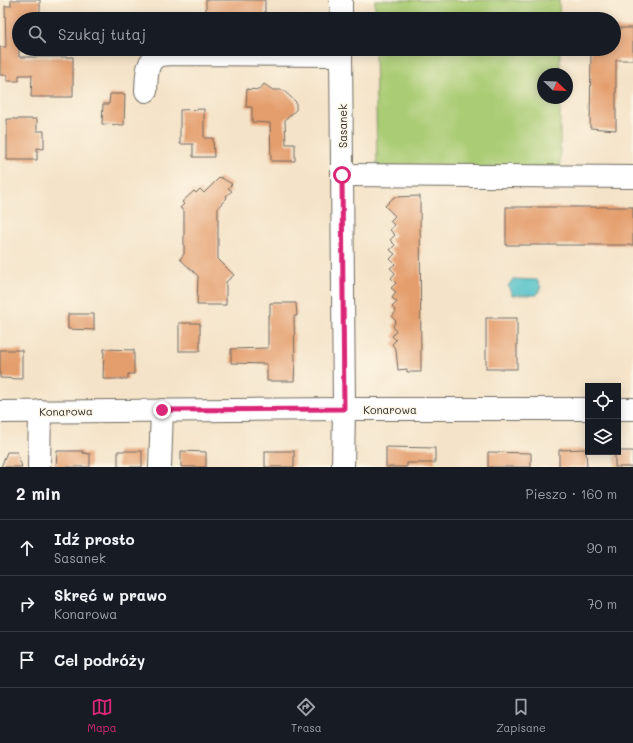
<!DOCTYPE html>
<html lang="pl">
<head>
<meta charset="utf-8">
<style>
	:root { --surface:#171b24; --page:#20242c; --text:#f1f3f6; --muted:#9ea1a6; --line:#363941; --accent:#db2777 }
	body { margin:0; font-family:Mali,sans-serif; background:var(--page); color:var(--text) }
	.controls { position:absolute; right:12px; bottom:12px; display:grid; overflow:hidden; border-radius:0px; box-shadow:0 2px 10px #0003 }
	.controls button { width:36px; height:36px; display:grid; place-items:center; padding:0; border:0; border-bottom:1px solid var(--line); background:var(--surface); color:var(--text); font:20px sans-serif }
	.compass { position:absolute; left:537px; top:68px; width:36px; height:36px; border-radius:50%; background:var(--surface); box-shadow:0 2px 10px #0003; rotate:113deg }
	.stop { position:absolute; width:12px; height:12px; margin:-9px; border:3px solid #db2777; border-radius:50%; background:#fff }
	.stop.end { background:#db2777; border-color:#fff; box-shadow:0 1px 4px #0008 }
	.list { margin:0; padding:0; list-style:none }
	h2 { display:flex; justify-content:space-between; align-items:center; height:52px; margin:0; padding:0 16px; font-size:17px }
	h2 small { font-size:13px; font-weight:400; color:var(--muted) }
	.list li { display:grid; grid-template-columns:26px 1fr auto; gap:12px; align-items:center; box-sizing:border-box; height:56px; padding:0 16px; border-top:1px solid var(--line) }
	.list b { display:block; font-size:15px; white-space:nowrap }
	.list p { margin:0; font-size:13px; white-space:nowrap; color:var(--muted) }
	.list em { font-size:13px; font-style:normal; color:var(--muted) }
	.icon { flex:none; width:22px; height:22px; fill:none; stroke:currentColor; stroke-width:2; stroke-linecap:round; stroke-linejoin:round }
	.map { position:relative; flex:none; width:633px; height:467px; overflow:hidden }
	.search { position:absolute; background:var(--surface); box-shadow:0 2px 10px #0003; left:12px; right:12px; top:12px; height:44px; display:flex; align-items:center; gap:10px; box-sizing:border-box; padding:0 14px; border-radius:22px; color:var(--muted); font-size:15px }
	.sheet { height:220px; background:var(--surface) }
	nav { display:flex; justify-content:space-around; align-items:center; box-sizing:border-box; height:56px; border-top:1px solid var(--line); background:var(--surface); font-size:11px; color:var(--muted) }
	nav a { display:grid; justify-items:center; gap:2px }
	nav .on { color:var(--accent) }
	.map>svg:first-child { display:block }
	.green { fill:#aacc74; stroke:#6a7c50 }
	.water { fill:#53c1c8; stroke:#3f767a }
	.building { fill:#e49d6c }
	.lines { fill:none; stroke-linecap:round; stroke-linejoin:round }
	.minor-casing { stroke:#716b62; stroke-width:24 }
	.minor { stroke:#fff; stroke-width:22 }
	.route { stroke:#db2777; stroke-width:5 }
	.labels { text-anchor:middle; dominant-baseline:central; stroke-width:3; stroke-linejoin:round; paint-order:stroke }
	.street-label { font-size:11px; fill:#2b2b2b; stroke:#fcf5e5 }
</style>
</head>
<body>
<div class="map">
<svg width="633" height="467" viewBox="0 0 633 467">
	<rect width="100%" height="100%" fill="#fcf5e5"/>
	<filter id="ink" filterUnits="userSpaceOnUse"><feTurbulence type="fractalNoise" baseFrequency=".025" numOctaves="2"/><feDisplacementMap in="SourceGraphic" scale="8" xChannelSelector="R" yChannelSelector="G"/><feConvolveMatrix kernelMatrix="1 2 1 2 8 2 1 2 1" color-interpolation-filters="sRGB"/></filter>
	<filter id="wash" filterUnits="userSpaceOnUse"><feTurbulence type="fractalNoise" baseFrequency=".012" numOctaves="4" result="noise"/><feDisplacementMap in="SourceGraphic" scale="16" xChannelSelector="R" yChannelSelector="G"/><feGaussianBlur stdDeviation="0.9" result="paint"/><feColorMatrix in="noise" values="0 0 0 0 0 0 0 0 0 0 0 0 0 0 0 0 0 1.4 0 .05"/><feComposite in="paint" operator="in"/></filter>
	<g filter="url(#wash)">
		<rect width="100%" height="100%" fill="#f4e3c8"/>
		<g class="green">
			<polygon points="375,0 559,0 560,19 375,19"/>
			<polygon points="375,49 560,49 560,74 543,74 543,98 560,98 560,168 377,167"/>
		</g>
		<polygon class="water" points="513,279 537,280 541,287 537,295 512,295 508,286"/>
		<g id="blocks">
			<g class="building">
				<polygon points="11,0 40,0 40,19 19,19 19,57 73,57 73,97 31,97 32,75 19,75 19,81 7,81 7,75 0,75 0,47 6,47 5,6 11,6"/>
				<rect x="206" y="0" width="59" height="19"/>
				<polygon points="614,28 633,28 633,60 616,60 616,130 590,128 591,49 614,49"/>
				<polygon points="264,84 273,90 283,90 296,102 296,110 285,120 286,144 295,144 295,161 271,161 270,123 252,122 252,107 246,107 247,89 259,90"/>
				<polygon points="110,94 125,94 124,125 102,124 103,104 109,104"/>
				<polygon points="204,109 204,138 213,138 214,157 193,157 193,144 180,144 180,110"/>
				<polygon points="7,119 37,119 37,131 44,131 44,149 37,148 37,160 7,160"/>
				<polygon points="220,177 232,184 228,188 232,191 226,196 227,198 218,207 218,259 234,275 226,282 226,305 197,305 198,276 180,259 184,254 184,211 180,208 184,204 182,202 194,191 196,193 200,189 204,193"/>
				<polygon points="420,196 421,372 407,372 407,369 398,370 396,350 392,344 396,340 392,336 396,331 393,326 396,321 392,317 396,311 392,307 397,302 392,298 396,292 391,288 396,283 391,278 395,273 390,268 395,264 390,259 395,254 390,250 395,245 390,240 395,235 390,230 394,225 390,221 395,216 385,206 394,197"/>
				<rect x="506" y="207" width="127" height="38"/>
				<polygon points="270,303 296,303 297,316 294,316 295,362 294,381 267,381 267,364 231,363 231,349 268,348 268,315 270,315"/>
				<polygon points="68,314 94,314 94,330 68,329"/>
				<rect x="486" y="318" width="31" height="51"/>
				<rect x="179" y="323" width="21" height="28"/>
				<polygon points="104,349 134,350 134,374 128,374 128,379 103,379"/>
				<polygon points="0,350 22,350 22,379 0,378"/>
				<polygon points="386,447 435,448 435,463 407,463 407,467 386,467"/>
				<polygon points="586,449 587,467 559,467 559,450"/>
				<polygon points="57,451 83,451 83,453 90,454 90,467 56,467"/>
				<rect x="118" y="451" width="24" height="16"/>
				<polygon points="181,451 206,452 206,467 181,467"/>
				<rect x="265" y="451" width="29" height="16"/>
				<polygon points="618,451 633,451 633,467 615,467 615,452"/>
				<polygon points="7,452 17,452 22,467 1,467"/>
				<polygon points="488,452 531,453 531,467 488,467"/>
			</g>
		</g>
	</g>
	<g filter="url(#ink)">
		<use href="#blocks" fill-opacity="0" stroke="#716b62" stroke-width="1"/>
		<g class="lines">
			<defs>
				<g id="minor">
					<polyline points="341,0 341,19"/>
					<polyline points="341,49 344,409 343,467"/>
					<path d="M146 91C147 79 145 61 158 56 162 54 168 55 172 54L341 55"/>
					<polyline points="342,175 633,177"/>
					<polyline points="618,409 633,409"/>
					<polyline points="0,412 344,409 588,409"/>
					<polyline points="39,467 40,411"/>
					<polyline points="160,467 162,410"/>
				</g>
			</defs>
			<use href="#minor" class="minor-casing"/>
			<use href="#minor" class="minor"/>
		</g>
	</g>
	<g class="lines" filter="url(#ink)">
		<polyline class="route" points="162,410 344,409 342,175"/>
	</g>
	<g class="labels">
		<g class="street-label">
			<text transform="translate(342 126) rotate(-90)">Sasanek</text>
			<text x="390" y="409">Konarowa</text>
			<text transform="translate(66 411) rotate(-1)">Konarowa</text>
		</g>
	</g>
</svg>
<div class="controls">
<button><svg class="icon" aria-label="locate" viewBox="0 0 24 24"><circle cx="12" cy="12" r="6"/><path d="M12 2v4M12 18v4M2 12h4M18 12h4"/></svg></button>
<button><svg class="icon" aria-label="layers" viewBox="0 0 24 24"><path d="M12 4l9 5-9 5-9-5zM3 14l9 5 9-5"/></svg></button>
</div>
<svg class="compass" viewBox="-18 -18 36 36"><path d="M0-13l5 13h-10z" fill="#e53935"/><path d="M0 13l5-13h-10z" fill="#9ea1a6"/></svg>
<div class="stop" style="left:342px;top:175px"></div>
<div class="stop end" style="left:162px;top:410px"></div>
<div class="search"><svg class="icon" aria-label="search" viewBox="0 0 24 24"><circle cx="10" cy="10" r="6"/><path d="M15 15l6 6"/></svg>Szukaj tutaj</div>
</div>
<section class="sheet">
<h2>2 min<small>Pieszo · 160 m</small></h2>
<ul class="list">
<li><svg class="icon" aria-label="ahead" viewBox="0 0 24 24"><path d="M12 20V5M6 11l6-6 6 6"/></svg><div><b>Idź prosto</b><p>Sasanek</p></div><em>90 m</em></li>
<li><svg class="icon" aria-label="right" viewBox="0 0 24 24"><path d="M7 20v-9h11M14 6l5 5-5 5"/></svg><div><b>Skręć w prawo</b><p>Konarowa</p></div><em>70 m</em></li>
<li><svg class="icon" aria-label="arrive" viewBox="0 0 24 24"><path d="M6 21V4h12l-3 4 3 4H6"/></svg><div><b>Cel podróży</b></div></li>
</ul>
</section>
<nav>
<a class="on"><svg class="icon" aria-label="map" viewBox="0 0 24 24"><path d="M3 6l6-2 6 2 6-2v14l-6 2-6-2-6 2zM9 4v14M15 6v14"/></svg>Mapa</a>
<a><svg class="icon" aria-label="directions" viewBox="0 0 24 24"><path d="M12 3l9 9-9 9-9-9zM9 14v-3h6M13 9l2 2-2 2"/></svg>Trasa</a>
<a><svg class="icon" aria-label="saved" viewBox="0 0 24 24"><path d="M7 4h10v16l-5-4-5 4z"/></svg>Zapisane</a>
</nav>
</body>
</html>
